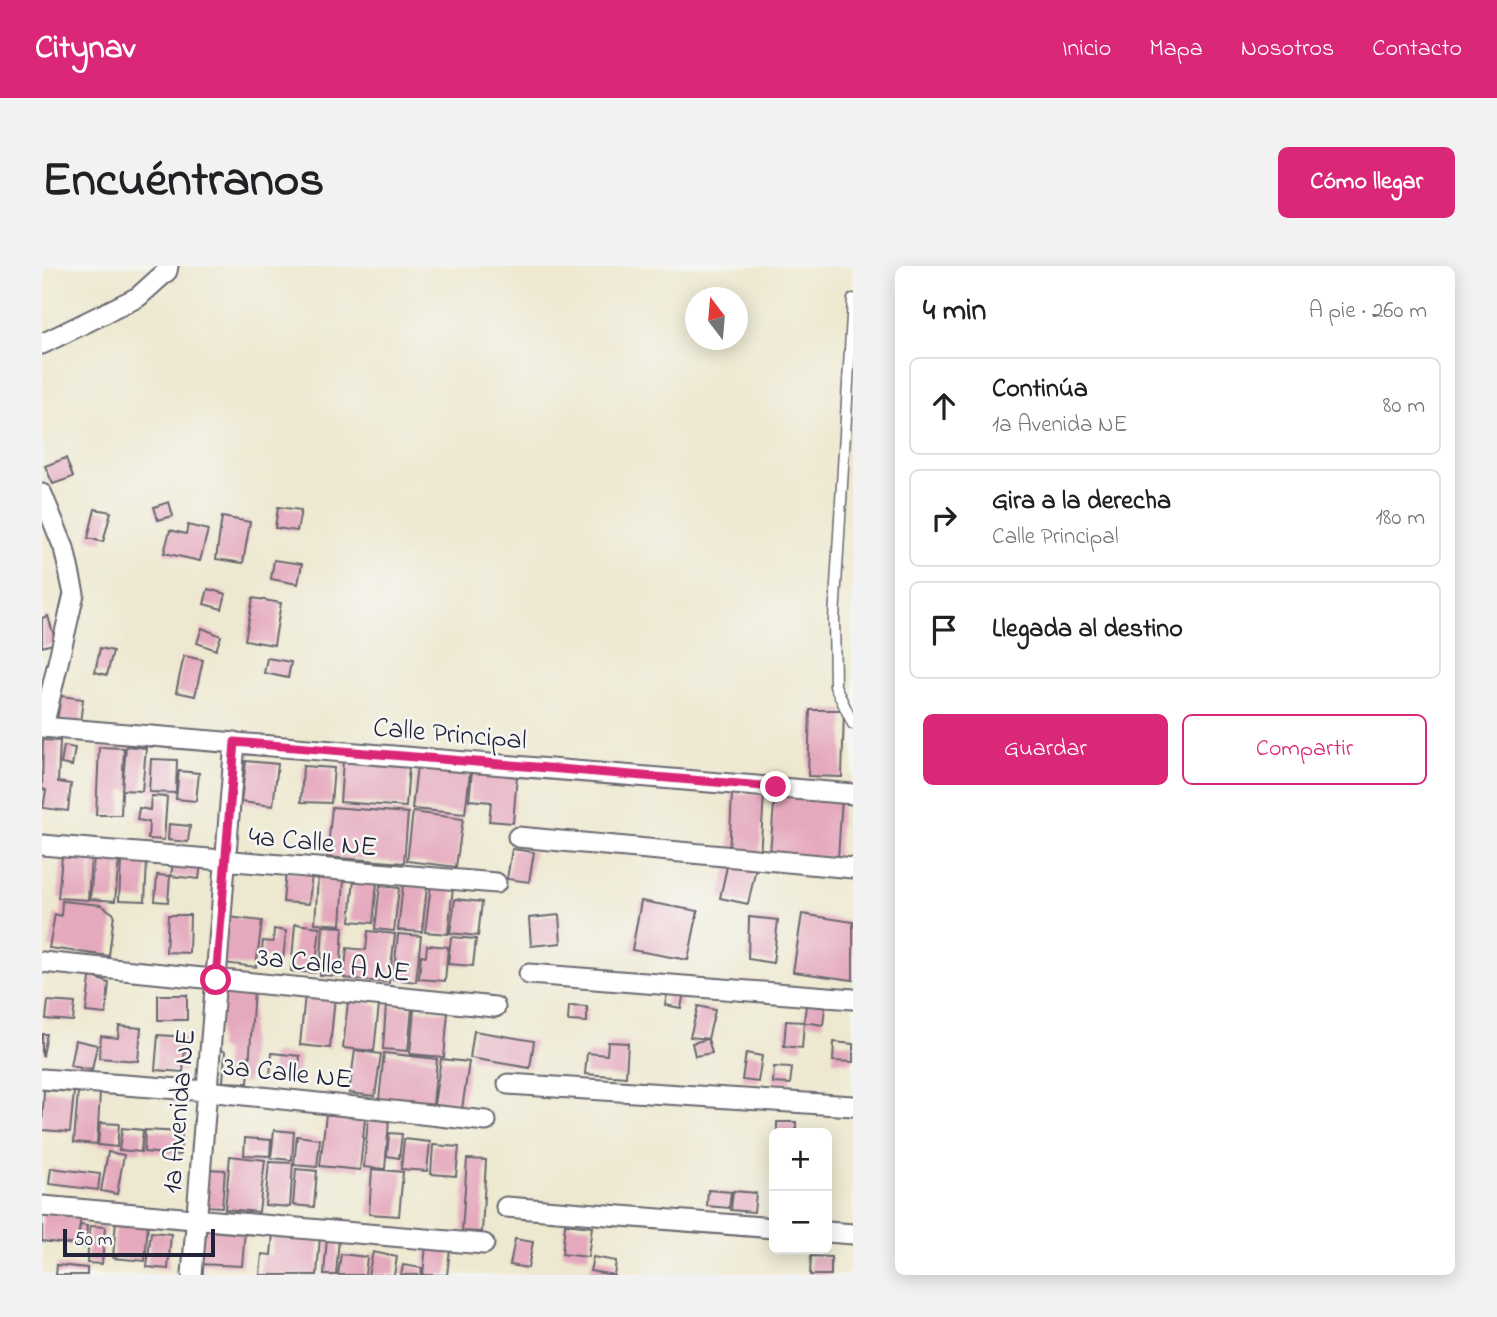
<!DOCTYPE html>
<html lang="es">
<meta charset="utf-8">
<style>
:root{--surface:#fff;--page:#f2f2f2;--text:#202124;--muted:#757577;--line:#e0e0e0;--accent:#db2777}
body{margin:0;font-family:"Indie Flower",sans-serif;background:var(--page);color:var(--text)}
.controls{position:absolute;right:21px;bottom:21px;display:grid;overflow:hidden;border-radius:10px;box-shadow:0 4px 18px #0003}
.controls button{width:63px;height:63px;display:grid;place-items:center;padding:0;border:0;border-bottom:2px solid var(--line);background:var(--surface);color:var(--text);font:35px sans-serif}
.compass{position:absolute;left:643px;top:21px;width:63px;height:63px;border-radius:50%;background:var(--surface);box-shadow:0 4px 18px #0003;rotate:344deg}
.scale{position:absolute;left:21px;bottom:18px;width:152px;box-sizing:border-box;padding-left:7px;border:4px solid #22223b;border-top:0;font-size:19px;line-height:24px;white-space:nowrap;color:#22223b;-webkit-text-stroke:5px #f6f6f2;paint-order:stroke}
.stop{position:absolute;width:21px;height:21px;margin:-16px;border:5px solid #db2777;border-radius:50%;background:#fff}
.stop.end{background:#db2777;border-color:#fff;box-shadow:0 2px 7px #0008}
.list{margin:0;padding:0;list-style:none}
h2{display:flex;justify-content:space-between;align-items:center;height:91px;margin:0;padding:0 28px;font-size:30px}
h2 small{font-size:23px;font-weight:400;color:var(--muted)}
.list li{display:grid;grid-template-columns:46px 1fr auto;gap:21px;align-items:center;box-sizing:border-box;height:98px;margin:0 14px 14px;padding:0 14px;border:2px solid var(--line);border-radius:10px}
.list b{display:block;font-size:26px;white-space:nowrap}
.list p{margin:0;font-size:23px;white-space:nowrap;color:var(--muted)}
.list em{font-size:23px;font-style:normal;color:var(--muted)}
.actions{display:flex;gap:14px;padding:21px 28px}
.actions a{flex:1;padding:16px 0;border:2px solid var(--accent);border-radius:10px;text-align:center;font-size:24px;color:var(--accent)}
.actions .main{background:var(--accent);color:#fff}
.icon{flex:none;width:38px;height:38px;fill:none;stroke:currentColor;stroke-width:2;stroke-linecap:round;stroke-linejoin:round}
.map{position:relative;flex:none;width:811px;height:1009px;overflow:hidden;border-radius:10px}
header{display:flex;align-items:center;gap:42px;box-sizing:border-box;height:98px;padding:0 35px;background:var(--accent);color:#fff}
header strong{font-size:33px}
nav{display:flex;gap:38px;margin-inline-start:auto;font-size:24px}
.intro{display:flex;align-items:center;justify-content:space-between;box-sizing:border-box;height:168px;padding:0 42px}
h1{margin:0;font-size:49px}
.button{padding:18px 32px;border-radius:10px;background:var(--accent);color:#fff;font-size:24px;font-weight:700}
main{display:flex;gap:42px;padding:0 42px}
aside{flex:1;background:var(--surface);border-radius:10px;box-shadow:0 4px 18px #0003}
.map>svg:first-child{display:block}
.building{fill:#e5a9bd}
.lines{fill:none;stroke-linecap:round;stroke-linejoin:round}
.lane-casing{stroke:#69676f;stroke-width:13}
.street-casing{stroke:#69676f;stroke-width:23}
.lane{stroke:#fff;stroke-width:10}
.street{stroke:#fff;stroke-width:19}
.route{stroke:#db2777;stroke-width:9}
.labels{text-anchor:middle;stroke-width:5;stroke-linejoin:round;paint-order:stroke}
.street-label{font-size:28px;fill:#22223b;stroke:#f6f6f2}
</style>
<header>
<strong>Citynav</strong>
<nav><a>Inicio</a><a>Mapa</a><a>Nosotros</a><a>Contacto</a></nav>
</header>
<div class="intro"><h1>Encuéntranos</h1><a class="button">Cómo llegar</a></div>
<main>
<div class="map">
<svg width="811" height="1009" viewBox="0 0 811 1009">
<rect width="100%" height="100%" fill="#f6f6f2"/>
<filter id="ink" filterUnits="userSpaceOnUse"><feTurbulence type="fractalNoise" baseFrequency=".0143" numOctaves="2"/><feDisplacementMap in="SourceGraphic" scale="14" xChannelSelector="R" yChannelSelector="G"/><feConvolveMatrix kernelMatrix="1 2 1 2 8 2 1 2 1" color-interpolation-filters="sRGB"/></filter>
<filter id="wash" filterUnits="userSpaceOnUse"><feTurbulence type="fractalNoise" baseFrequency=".00686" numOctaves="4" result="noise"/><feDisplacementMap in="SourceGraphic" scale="28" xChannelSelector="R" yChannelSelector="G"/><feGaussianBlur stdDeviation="1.57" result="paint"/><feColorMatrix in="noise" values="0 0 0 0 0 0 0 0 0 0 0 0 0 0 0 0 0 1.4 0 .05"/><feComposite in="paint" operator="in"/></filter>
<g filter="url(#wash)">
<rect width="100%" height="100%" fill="#ede8cf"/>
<g id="blocks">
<path class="building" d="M24,192l7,19 -20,7 -8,-18z
M127,236l4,14 -15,4 -4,-13z
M236,241l23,3 -4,21 -22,-3z
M53,243l16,3 -8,30 -15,-4z
M180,251l28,5 -7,41 -27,-4z
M146,259l20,5 -8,31 -36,-8 6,-23 16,4z
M232,294l28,4 -4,20 -27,-5z
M166,323l18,5 -4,15 -18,-5z
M211,332l28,5 -7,42 -29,-5z
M6,350l8,27 -14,4v-29z
M160,362l19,8 -5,14 -19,-7z
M58,382l13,3 -6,24 -12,-3z
M142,390l19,4 -8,36 -19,-4z
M225,392l24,4 -3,16 -24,-5z
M19,430l22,3 -3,24 -23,-3z
M768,444h34l-2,67 -34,-1z
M1,474l17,1 -2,41 13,2 -3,27 -25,-3 3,-18 -4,-1z
M22,480l11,2 -3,18 -11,-2z
M84,480l20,2 -4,43 -20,-1z
M57,481l25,1 -3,67h-25z
M109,493l26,1 -1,33 -27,-1z
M204,495l32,3 -5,42 -32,-4z
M301,495l66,5 -3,41 -66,-5z
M261,500l31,2 -3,35 -30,-1z
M375,500l53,6 -5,42 -53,-5z
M137,505l20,2 -3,28 -20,-2z
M430,505l45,4 -4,48 -24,-2 2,-19 -22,-2z
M733,526l67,5 -4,61 -68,-5z
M690,527l32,2 -4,61 -31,-1z
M109,530l16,1 -3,43 -16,-1 1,-17 -12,-2 2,-12 11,2z
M290,541l76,6 -4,50 -77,-6z
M371,546l50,7 -7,48 -49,-6z
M127,558l21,2 -2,16 -20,-2z
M470,583l22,3 -5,30 -22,-3z
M20,590l29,2 -3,42 -30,-2z
M52,592l25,2 -4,41 -25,-2z
M79,595l26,1 -2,39 -26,-1z
M131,595l28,3 -2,15 -28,-3z
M686,596l28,6 -8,36 -28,-6z
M244,606l26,2 -3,30 -26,-2z
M115,609l13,1 -2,26 -13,-1z
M276,611l26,2 -3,46 -26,-2z
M312,613l23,3 -4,41 -23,-2z
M361,619l24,2 -5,45 -24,-2z
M389,619l22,2 -5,47 -23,-2z
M338,620l19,2 -5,43 -19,-2z
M413,633l27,3 -4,34 -28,-3z
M20,635l39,4 13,9 -5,42 -60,-8 6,-34 6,2z
M599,635l57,10 -10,49 -56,-10z
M760,648l51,8v58l-60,-8z
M126,649h22l-1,38 -23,-1z
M517,649l2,28 -30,3 -2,-28z
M186,651l34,4 -6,46 -33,-4z
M707,651l29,3 -5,43 -25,-4z
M253,658l25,3 -5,46 -24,-2z
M281,660l20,1 -3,49 -20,-1z
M232,663l12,2 -3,29 -22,-2 2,-17 10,1z
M326,665l27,3 -6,49 -45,-5 3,-30 19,2z
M356,668l23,2 -5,46 -23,-3z
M409,671l25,2 -3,27 -25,-2z
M385,679l21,2 -3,34 -26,-2 2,-24 5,1z
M51,711l16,6 -3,31 -20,-2 4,-34z
M179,720l33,2 -6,95 -25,-1 2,-30 -7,-4z
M626,723l16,3 -3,16 -16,-3z
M263,728l30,3 -5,51 -30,-3z
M116,729h29v25h-29z
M765,731l19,2 -3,26 -19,-3 -2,26 -18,-2 2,-25 18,1z
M6,735l27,2 -2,18 -27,-2z
M306,735l31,4 -5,46 -31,-3z
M344,739l26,3 -4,43 -25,-2z
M527,740l18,1v15l-19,-1z
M656,740l17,4 -7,29 -18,-2z
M372,743l34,3 -4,45 -34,-3z
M77,760l22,2 -3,33 -39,-3 2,-22 17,2z
M432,765l60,10 -4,27 -60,-10z
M0,768h5l-4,22h-1z
M116,769l28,2 -3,35 -28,-2z
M666,773l4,14 -17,3 -3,-13z
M33,774l22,5 -5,25 -22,-4z
M566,776l20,1 -2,34 -41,-3 2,-21 20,2z
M792,776l19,2v18l-20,-1z
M313,784l26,4 -6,42 -26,-3z
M230,787l28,3 -2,23 -28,-2z
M342,787l53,6 -4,46 -54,-5z
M704,787l16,3 -4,26 -16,-2z
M399,793l28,3 -7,47 -28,-4z
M732,801l18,1 -2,16 -17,-1z
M2,824l30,2 -4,40 -28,-2z
M36,826l22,1 -3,51 -23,-2z
M284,848l39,4 -5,52 -40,-4z
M326,853l21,2 -4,48 -21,-2z
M735,856h19v11h-19z
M58,857l19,1 -2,23 -19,-2z
M80,862l21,2 -2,22 -22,-2z
M103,864l37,2 -2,23 -36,-3z
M232,864l20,2 -2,28 -21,-2z
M347,867l13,1 -3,24 -12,-2z
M255,870l23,3 -3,28 -23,-2z
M203,872l26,2 -1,16 -26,-1z
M362,873l26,3 -3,29 -26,-2z
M391,879l26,2 -3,29 -25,-2z
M66,886l16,3 -7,39 -16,-3z
M188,890l35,4 -6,52 -34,-3z
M425,893l19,1 -4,72 -20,-1z
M227,896l24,1 -3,44 -25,-2z
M9,902l49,6 -2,16 -49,-6z
M164,903l19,1 -3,37 -19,-1z
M254,903l21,2 -3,36 -21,-2z
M330,903l31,3 -4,44 -30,-2z
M666,924l23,2 -2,16 -22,-2z
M691,925l23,2 -2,19 -23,-2z
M0,947l39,4 -4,28 -35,-4z
M74,954l32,3 -3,38 -32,-3z
M523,958l27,3 -4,30 -26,-3z
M38,959l7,1 -2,21h-7z
M48,960l15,1 -3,37 -15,-1z
M158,961l45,3 -3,36 -44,-2z
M109,966l20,2 -3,35 -21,-2z
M231,967l47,3 -3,39h-57l2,-21 9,1z
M285,971l12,1 -3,37h-12z
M473,973l18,3 -5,26 -18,-3z
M384,980l24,3 -3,26h-24z
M331,986l24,5 -3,18h-26z
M299,988l26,3 -2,18h-27z
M769,990l20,1v18h-21z
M551,991l23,4 -2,14 -24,-4z
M15,999l30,3v7h-31z
M361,999l19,3 -1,7h-20z"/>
</g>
</g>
<g filter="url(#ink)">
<use href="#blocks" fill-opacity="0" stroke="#69676f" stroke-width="2"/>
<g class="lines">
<g class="lane-casing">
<path id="lane" d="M811,33l-19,320 1,67 18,38"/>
</g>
<g class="street-casing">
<path id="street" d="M0,78l96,-47 29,-26 1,-5
M0,228l22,54 10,46 -31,133
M0,461l811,67
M476,571l335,31
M0,579l454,38
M0,696l453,45
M487,708l324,25
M0,813l165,12 279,30
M466,818l345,22
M0,940l442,38
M464,941l268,21
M785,966l26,2
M150,1009l43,-533"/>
</g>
<use href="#lane" class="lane"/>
<use href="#street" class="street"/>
</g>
</g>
<g class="lines" filter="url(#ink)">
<path class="route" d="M174,714l19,-238 541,45"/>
</g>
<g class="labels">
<g class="street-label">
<text transform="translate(408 466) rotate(5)" y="10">Calle Principal</text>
<text transform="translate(271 574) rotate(5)" y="10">4a Calle NE</text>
<text transform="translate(292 697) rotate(6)" y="10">3a Calle A NE</text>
<text transform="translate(246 805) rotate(6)" y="10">3a Calle NE</text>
<text transform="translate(135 845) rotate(-85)" y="10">1a Avenida NE</text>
</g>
</g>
</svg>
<div class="controls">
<button>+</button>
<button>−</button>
</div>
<svg class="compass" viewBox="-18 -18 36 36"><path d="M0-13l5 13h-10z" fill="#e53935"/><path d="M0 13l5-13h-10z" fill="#757577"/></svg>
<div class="scale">50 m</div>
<div class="stop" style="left:174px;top:714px"></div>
<div class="stop end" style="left:734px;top:521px"></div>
</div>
<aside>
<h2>4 min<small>A pie · 260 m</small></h2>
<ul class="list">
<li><svg class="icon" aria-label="ahead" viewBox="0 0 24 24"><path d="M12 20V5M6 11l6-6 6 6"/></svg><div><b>Continúa</b><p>1a Avenida NE</p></div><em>80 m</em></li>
<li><svg class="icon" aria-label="right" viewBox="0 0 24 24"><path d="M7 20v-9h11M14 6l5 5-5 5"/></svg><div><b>Gira a la derecha</b><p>Calle Principal</p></div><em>180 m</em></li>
<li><svg class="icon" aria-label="arrive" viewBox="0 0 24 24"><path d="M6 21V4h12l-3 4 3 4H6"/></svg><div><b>Llegada al destino</b></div></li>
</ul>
<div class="actions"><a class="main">Guardar</a><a>Compartir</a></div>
</aside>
</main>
